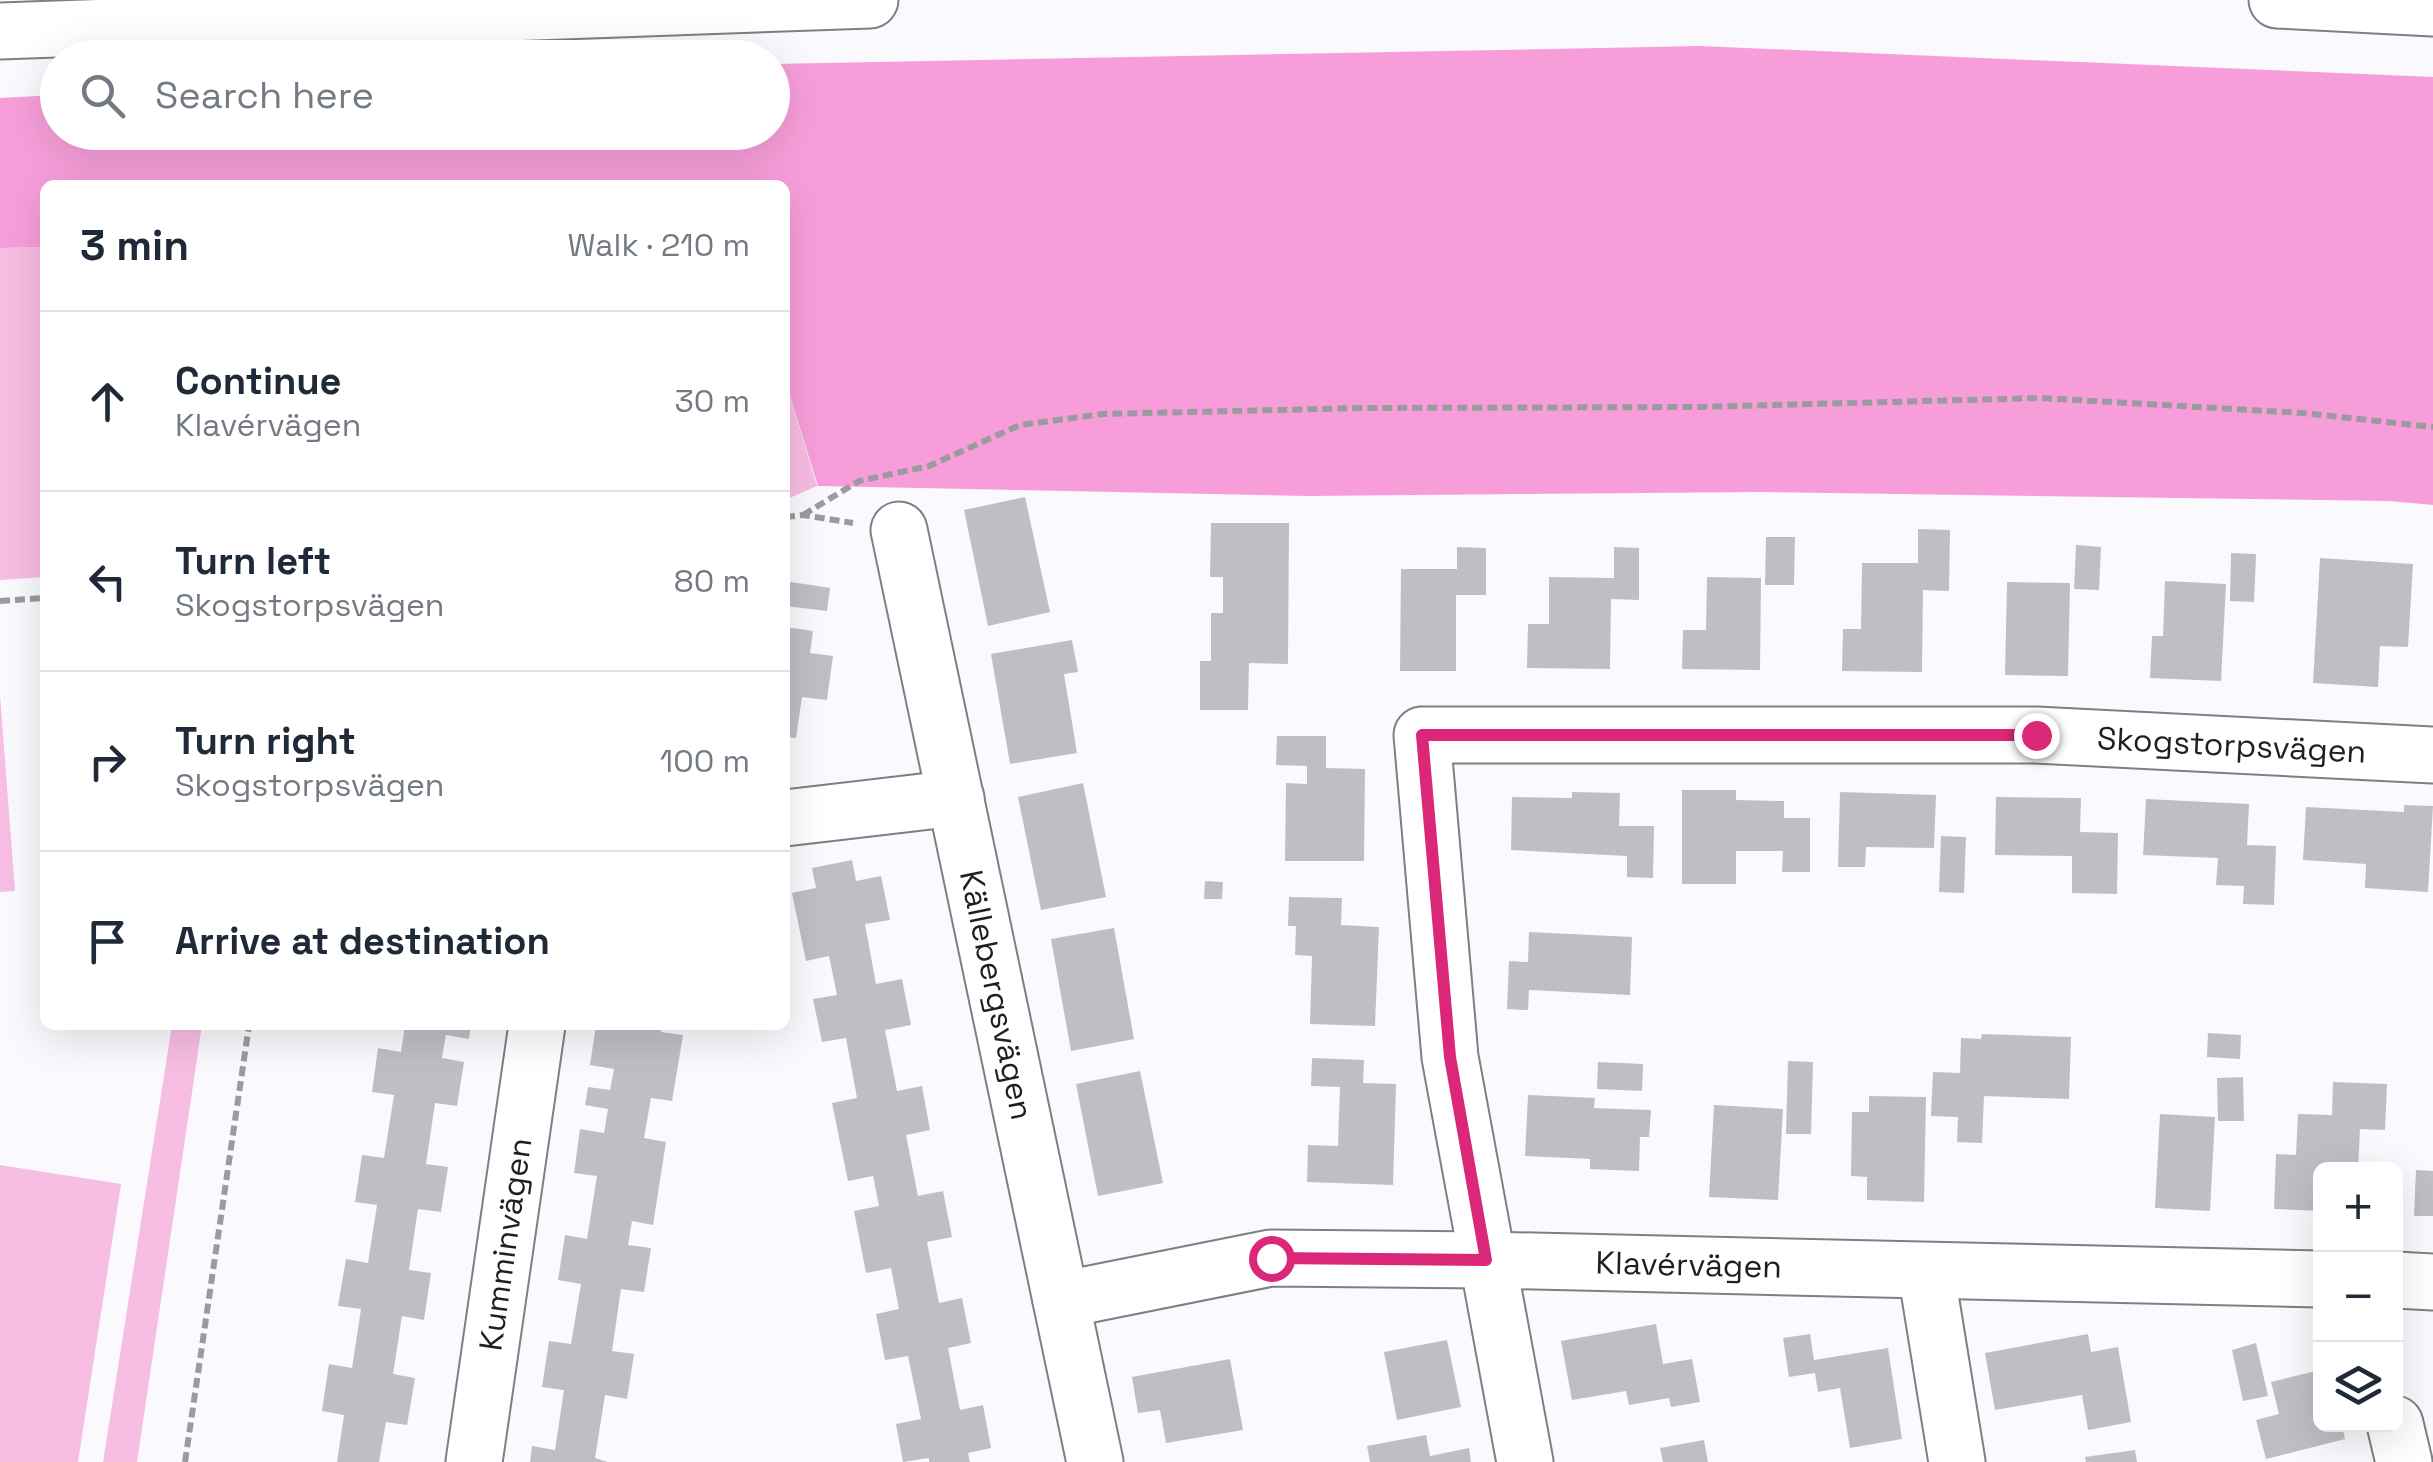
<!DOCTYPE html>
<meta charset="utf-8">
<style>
:root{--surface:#fff;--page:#f6f6f7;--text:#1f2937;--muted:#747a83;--line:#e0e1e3}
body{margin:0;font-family:"Space Grotesk",sans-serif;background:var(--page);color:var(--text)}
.controls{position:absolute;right:30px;bottom:30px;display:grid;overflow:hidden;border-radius:15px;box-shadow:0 10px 40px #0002}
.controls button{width:90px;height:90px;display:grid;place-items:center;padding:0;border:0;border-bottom:2px solid var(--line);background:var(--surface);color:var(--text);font:50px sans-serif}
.stop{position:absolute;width:30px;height:30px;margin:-22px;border:8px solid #db2777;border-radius:50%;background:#fff}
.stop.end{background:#db2777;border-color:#fff;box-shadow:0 2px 10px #0008}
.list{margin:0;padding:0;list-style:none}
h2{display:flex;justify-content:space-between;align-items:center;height:130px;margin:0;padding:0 40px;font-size:42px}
h2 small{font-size:32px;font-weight:400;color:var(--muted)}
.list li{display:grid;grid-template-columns:65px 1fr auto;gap:30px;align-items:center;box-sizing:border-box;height:180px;padding:0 40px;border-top:2px solid var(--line)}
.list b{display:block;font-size:38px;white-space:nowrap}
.list p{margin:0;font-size:32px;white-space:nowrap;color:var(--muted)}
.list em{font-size:32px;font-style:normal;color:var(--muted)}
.icon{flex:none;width:55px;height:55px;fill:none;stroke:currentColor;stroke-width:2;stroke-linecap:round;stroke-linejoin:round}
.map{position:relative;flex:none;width:2433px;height:1462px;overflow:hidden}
.search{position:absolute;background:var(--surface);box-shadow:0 10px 40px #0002;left:40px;top:40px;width:750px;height:110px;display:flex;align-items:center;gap:25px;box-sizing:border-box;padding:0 35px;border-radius:55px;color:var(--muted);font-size:38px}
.panel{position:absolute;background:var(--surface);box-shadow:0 10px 40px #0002;left:40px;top:180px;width:750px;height:850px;border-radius:15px}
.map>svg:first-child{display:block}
.green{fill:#f7bde3}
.forest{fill:#f79eda}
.building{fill:#c1bdc4}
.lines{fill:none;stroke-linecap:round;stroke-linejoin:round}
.minor-casing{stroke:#7d7f86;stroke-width:59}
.highway-casing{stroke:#7d7f86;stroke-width:59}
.path{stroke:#9b9b9f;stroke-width:6;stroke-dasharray:10 5;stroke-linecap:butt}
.minor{stroke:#fff;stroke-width:55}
.highway{stroke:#fff;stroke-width:55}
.route{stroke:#db2777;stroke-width:12}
.labels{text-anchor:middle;stroke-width:8;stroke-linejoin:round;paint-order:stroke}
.street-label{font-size:32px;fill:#1f1f22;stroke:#fff}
</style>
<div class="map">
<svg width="2433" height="1462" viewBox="0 0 2433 1462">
<rect width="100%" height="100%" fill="#fafafe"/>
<path class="green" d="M45,247v330l-45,3v-332z
M785,380l32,106 -32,14z
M0,695l15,196 -15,1z
M172,1025h30l-65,437h-34z
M0,1165l121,19 -43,278h-78z"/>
<path class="forest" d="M1700,46l733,31v428l-44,-4 -628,-9 -454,4 -489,-10 -33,-106v-195h-740v62l-45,1v-150l57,-3 1,37h714l1,-68z"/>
<path class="building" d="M1025,497l25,115 -62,14 -24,-116z
M1211,523h78l-1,141 -39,-1 -1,47h-48v-49h11v-48h12v-36h-13z
M1918,529l32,1 -1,61 -26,-1 -1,82 -80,-1 1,-42h18l1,-66h56z
M1766,537h29l-1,48h-29z
M2076,545l25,2 -2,43 -25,-1z
M1457,547l29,1v47h-30v76h-56l1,-102h56z
M1614,547l25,1v52l-28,-1 -1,70 -83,-1 1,-44h21v-47l65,1z
M2231,553l25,1 -2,48 -24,-1z
M2320,558l93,6 -5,83 -28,-1 -2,41 -65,-4z
M1707,577l54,1 -1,92 -78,-1 1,-39h23z
M785,581l45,7 -3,23 -42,-5z
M2165,581l61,3 -5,97 -71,-3 2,-42h11z
M2007,582l63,1 -2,93 -63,-1z
M785,627l28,4 -3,22 23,3 -6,44 -25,-3 -6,41 -11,-1z
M1072,640l6,32 -14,2 13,79 -67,11 -19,-110z
M1277,736h49v32l39,1 -1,92h-79l1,-78 21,1v-18l-31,-1z
M1083,783l23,114 -65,13 -23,-113z
M1682,790h54v10l48,1v17h26v54h-28l1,-21h-47v33h-54z
M1572,792l48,1 -1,33h35l-1,52 -26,-1v-21l-116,-6 1,-53 60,1z
M1840,792l96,3 -2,53 -68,-1 -1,20h-27z
M1996,797l85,1 -1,34 38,1 -1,61 -45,-1v-37l-77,-1z
M2146,799l103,5 -2,41 29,1 -2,59 -31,-1 1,-18 -28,-1 2,-27 -75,-3z
M2404,805l29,1 -5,86 -63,-4 1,-24 -63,-4 3,-53 98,5z
M1941,836l25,1 -2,56 -25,-1z
M852,860l4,21 25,-5 9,44 -25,4 11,60 26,-5 9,46 -26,5 12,61 25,-5 8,44 -24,5 12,61 25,-5 9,46 -25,5 12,61 23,-5 9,45 -23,5 12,62 23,-5 8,43 -23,5 2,9h-41v-4l-26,4 -7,-38 25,-5 -13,-63 -23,4 -9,-46 23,-5 -8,-41 -25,5 -12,-62 25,-5 -6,-30 -25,5 -16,-78 25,-5 -11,-60 -24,4 -9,-43 24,-4 -8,-39 -23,5 -14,-68 24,-5 -4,-20z
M1205,881l18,1 -1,17h-18z
M1289,897l53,1 -1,27 38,2 -4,99 -65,-2 2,-68 -17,-1 1,-29h-8z
M1114,928l20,111 -63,12 -20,-112z
M1529,932l103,5 -2,58 -101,-5 -1,20 -21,-1 2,-48 19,1z
M405,1025h66l-2,14 -23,-4 -4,23 22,4 -7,44 -22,-3 -9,61 22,3 -7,45 -23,-3 -9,61 22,3 -7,47 -22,-4 -9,58 22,4 -8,47 -21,-3 -7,40h-42l7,-47 -22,-4 7,-47 23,4 9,-59 -23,-3 8,-47 22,4 9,-58 -22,-3 7,-47 22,3 10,-63 -22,-3 6,-44 23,4z
M596,1025h66l-1,7 22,3 -11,66 -21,-3 -7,40 22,4 -13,83 -21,-4 -4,24 23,3 -7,44 -23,-3 -9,62 22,3 -7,45 -22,-4 -10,63 13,4h-78l2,-16 23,4 9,-60 -22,-3 7,-46 22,3 10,-60 -23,-4 7,-45 22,4 10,-63 -23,-3 6,-44 24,4 4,-24 -23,-4 3,-18 22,3 4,-21 -24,-4z
M2208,1033l33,2 -1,24 -33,-2z
M1982,1034l89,3 -2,62 -85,-3 -2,47 -25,-1 1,-25 -27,-1 2,-44 27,1 1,-35 20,1z
M1312,1058l52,2 -1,23 33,1 -3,101 -86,-3 1,-37 30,1 2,-59 -29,-1z
M1788,1061l25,1 -2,72h-25z
M1598,1062l45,2 -1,27 -45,-2z
M1140,1071l23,112 -65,13 -22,-112z
M2243,1077l1,44h-26l-1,-43z
M2333,1082l54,2 -2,46 -25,-1 -2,41h-38v41l-46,-2 2,-55 20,1 2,-41 34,1z
M1528,1095l67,3 -1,10 57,2 -2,27h-9l-1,34 -49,-2v-10l-65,-3z
M1869,1096l57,1 -2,105 -57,-2v-23l-16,-1 1,-64h17z
M1714,1105l69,4 -5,91 -69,-3z
M2160,1114l55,3 -5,94 -55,-3z
M2416,1170l17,1v45h-19z
M1656,1324l7,40 29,-5 8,43 -29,5 -2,-9 -40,7 -3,-14 -54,9 -11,-59z
M1810,1334l4,26 74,-12 14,91 -52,9 -10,-60 -22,4 -3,-19 -26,4 -6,-39z
M2088,1334l3,18 27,-5 13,75 -43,8 -6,-35 -87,15 -10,-57z
M1447,1340l14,67 -64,13 -13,-68z
M2256,1343l12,53 -25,5 -11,-51z
M1230,1359l13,71 -77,13 -6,-33 -22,3 -6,-36z
M2320,1370v54h22l3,15 -79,20 -10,-39 23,-6 -8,-32z
M1426,1435l4,21 39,-8 2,14h-101l-3,-16z
M1704,1440l4,22h-45l-3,-14z
M2135,1450l2,12h-51l-1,-5z"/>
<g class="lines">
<g class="minor-casing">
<g id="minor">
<path id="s1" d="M899,530l196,932"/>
<path d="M785,818l171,-20"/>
<path d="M1926,1271l31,191"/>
<path d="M2396,1280l37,2"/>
<path id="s2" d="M1061,1300l210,-42 215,2 834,19"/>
<path d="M2395,1424l9,38"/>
<path id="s3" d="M474,1462l63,-437"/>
<path id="s4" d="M1525,1462l-75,-405 -28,-322h614l397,20"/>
</g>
</g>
<g class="highway-casing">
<path id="highway" d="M2277,0l156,8
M0,31l870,-31"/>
</g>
<path class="path" d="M803,515l56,-34 70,-15 91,-41 83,-11 260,-6 335,-1 343,-9 262,15 130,14
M785,517l18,-2 50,8
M0,601l45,-3
M185,1462l64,-437"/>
<use href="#minor" class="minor"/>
<use href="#highway" class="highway"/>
</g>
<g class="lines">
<path class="route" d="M1271,1258l215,2 -36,-203 -28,-322h614"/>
</g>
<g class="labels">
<g class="street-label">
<text dy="11" stroke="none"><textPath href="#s4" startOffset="1545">Skogstorpsvägen</textPath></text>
<text dy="11" stroke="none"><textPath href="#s1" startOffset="475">Källebergsvägen</textPath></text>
<text dy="11" stroke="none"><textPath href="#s3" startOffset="220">Kumminvägen</textPath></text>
<text dy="11" stroke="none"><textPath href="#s2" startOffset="632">Klavérvägen</textPath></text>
</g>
</g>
</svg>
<div class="controls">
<button>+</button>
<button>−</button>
<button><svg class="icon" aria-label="layers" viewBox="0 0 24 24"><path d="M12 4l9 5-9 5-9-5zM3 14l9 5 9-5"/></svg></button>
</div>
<div class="stop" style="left:1271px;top:1258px"></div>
<div class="stop end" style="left:2036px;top:735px"></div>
<div class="search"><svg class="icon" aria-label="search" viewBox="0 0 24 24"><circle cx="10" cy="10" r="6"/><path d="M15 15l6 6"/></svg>Search here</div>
<section class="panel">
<h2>3 min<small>Walk · 210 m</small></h2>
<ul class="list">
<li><svg class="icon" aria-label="ahead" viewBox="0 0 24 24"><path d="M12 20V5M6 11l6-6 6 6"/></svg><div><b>Continue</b><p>Klavérvägen</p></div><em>30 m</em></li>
<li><svg class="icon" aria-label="left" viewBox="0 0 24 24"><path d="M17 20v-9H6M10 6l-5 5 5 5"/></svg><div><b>Turn left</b><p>Skogstorpsvägen</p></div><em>80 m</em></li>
<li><svg class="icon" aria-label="right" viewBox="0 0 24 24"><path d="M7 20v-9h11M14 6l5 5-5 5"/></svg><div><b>Turn right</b><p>Skogstorpsvägen</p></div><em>100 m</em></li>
<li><svg class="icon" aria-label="arrive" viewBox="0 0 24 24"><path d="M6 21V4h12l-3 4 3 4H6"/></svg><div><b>Arrive at destination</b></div></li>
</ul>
</section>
</div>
